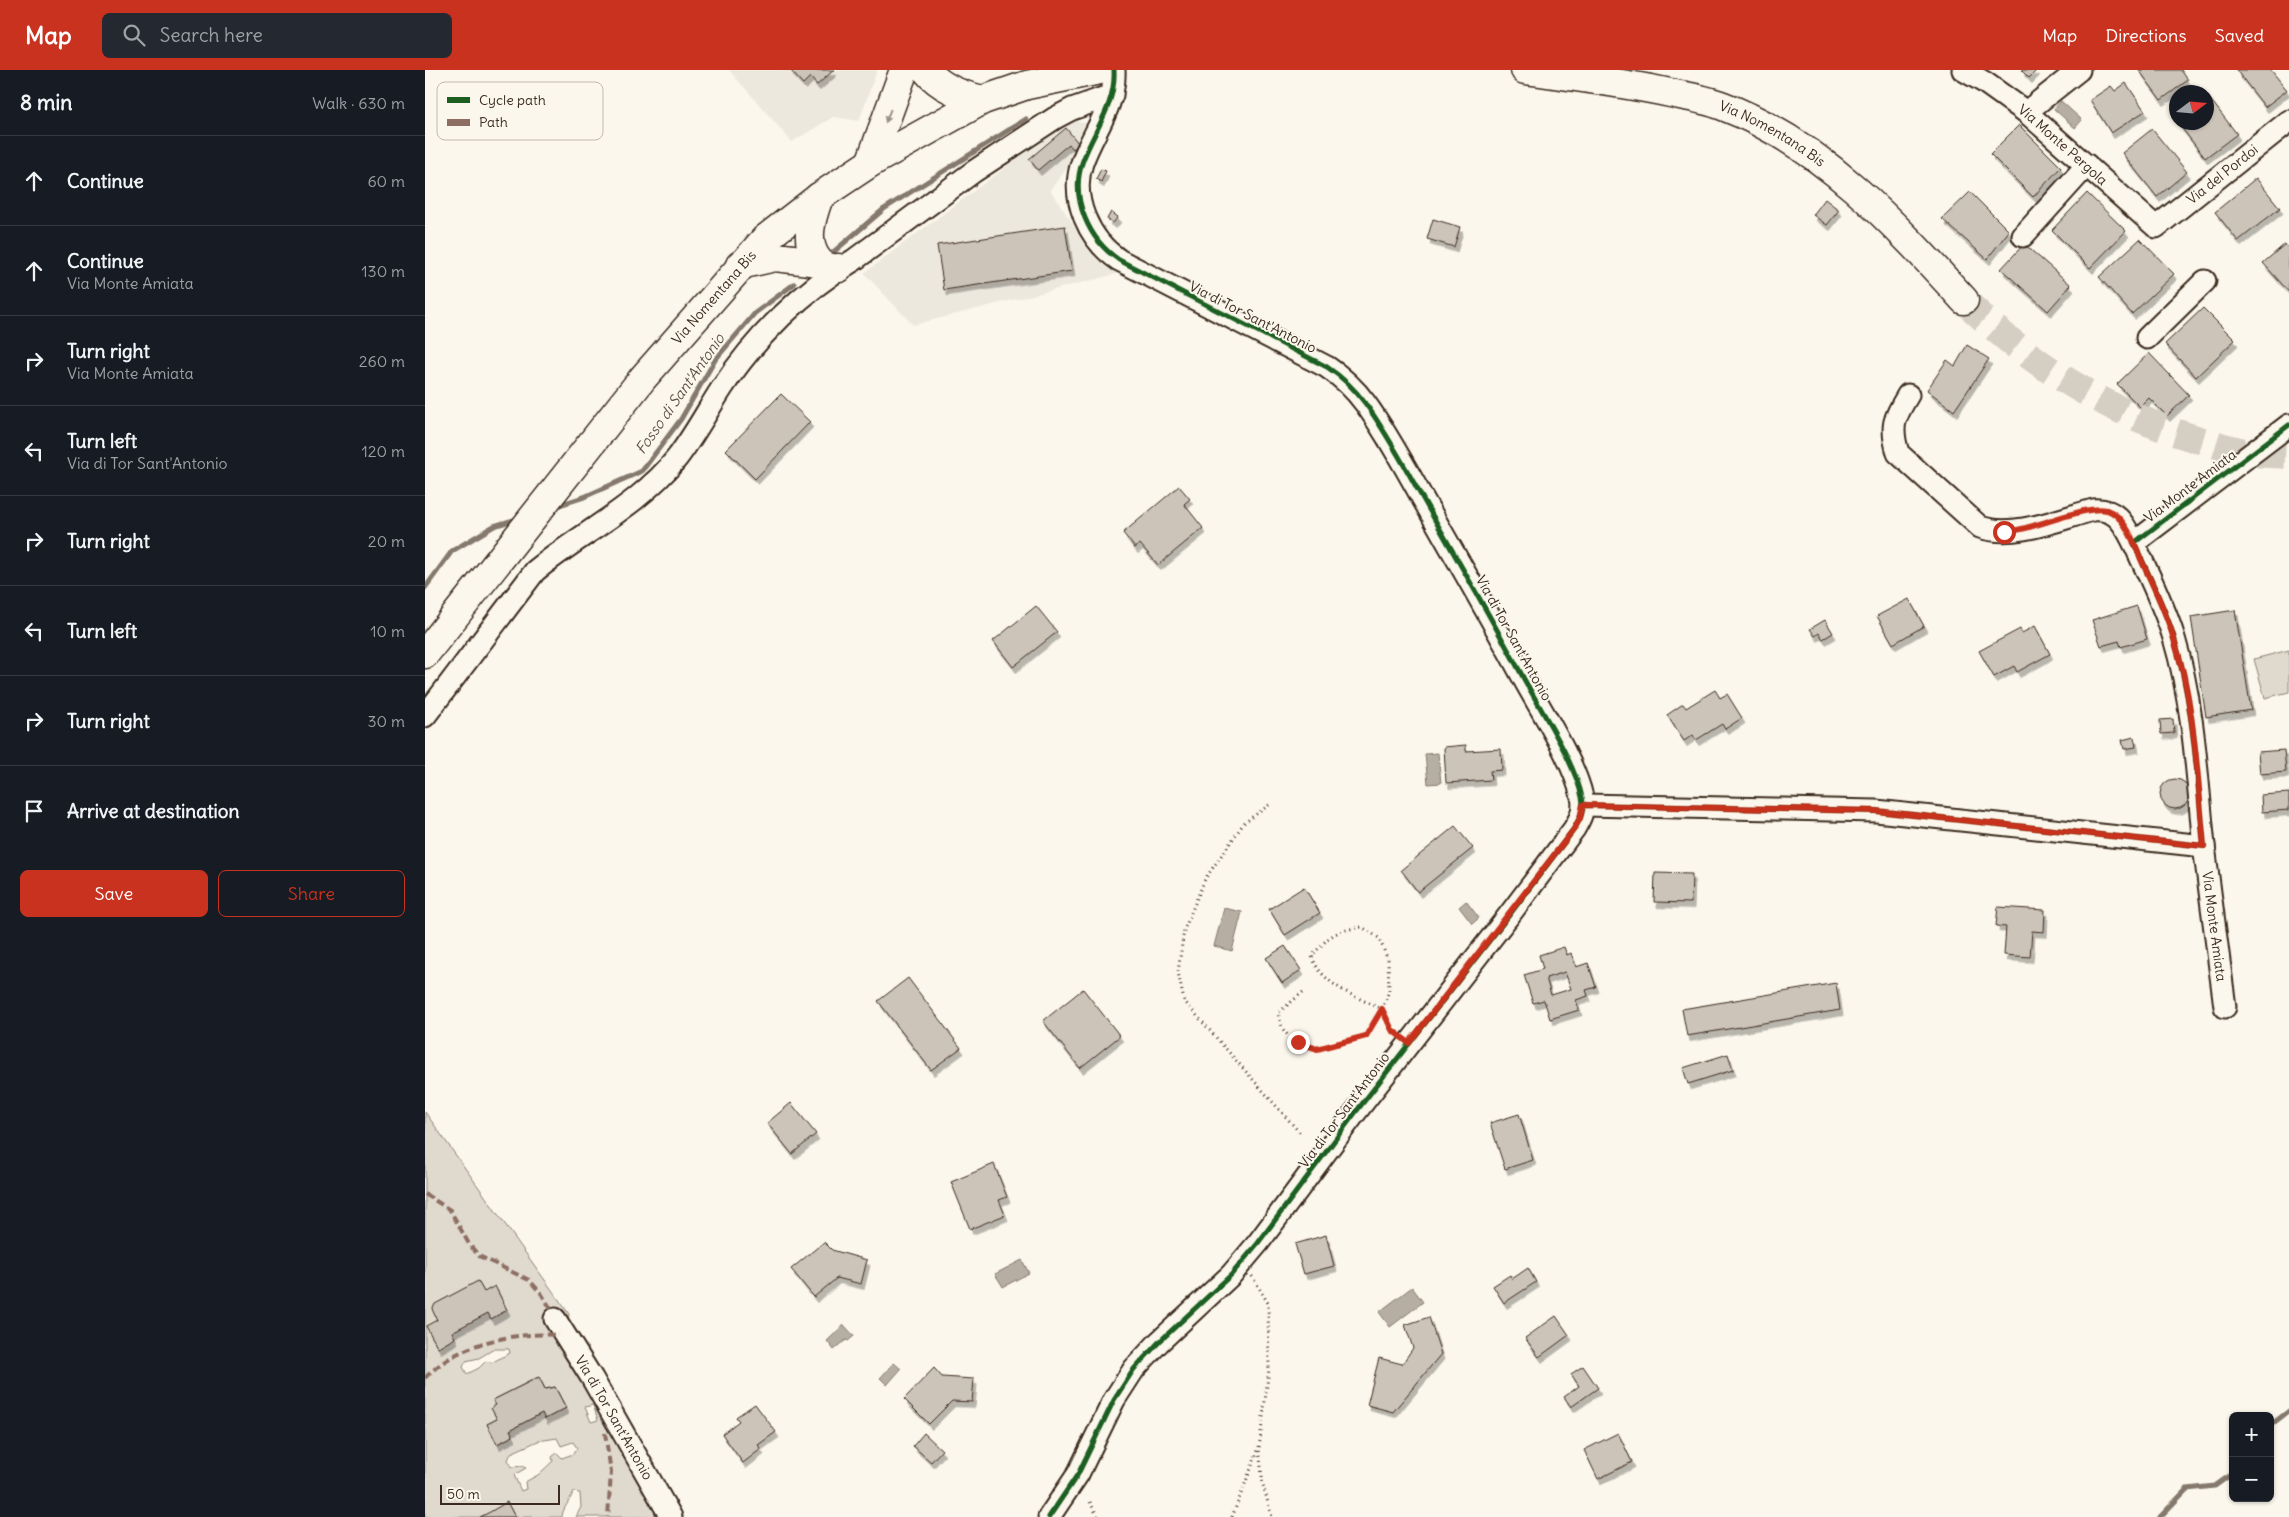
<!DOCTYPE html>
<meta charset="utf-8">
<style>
:root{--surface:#171b24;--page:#242831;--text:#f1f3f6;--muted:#9ea1a6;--line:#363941;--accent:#c8321e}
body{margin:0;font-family:Delius,sans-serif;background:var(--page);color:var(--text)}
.controls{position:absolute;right:15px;bottom:15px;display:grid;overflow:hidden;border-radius:8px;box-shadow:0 1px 4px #0004}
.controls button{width:45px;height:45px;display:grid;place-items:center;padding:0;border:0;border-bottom:1px solid var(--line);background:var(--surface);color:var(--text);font:25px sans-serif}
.compass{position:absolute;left:1744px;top:15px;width:45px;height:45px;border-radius:50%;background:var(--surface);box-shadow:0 1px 4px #0004;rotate:74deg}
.scale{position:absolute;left:15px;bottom:12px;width:120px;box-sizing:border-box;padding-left:5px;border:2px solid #3b2a1e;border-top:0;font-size:14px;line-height:18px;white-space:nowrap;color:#3b2a1e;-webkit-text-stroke:4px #fbf7ec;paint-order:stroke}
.stop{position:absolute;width:15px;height:15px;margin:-11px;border:4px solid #c8321e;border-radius:50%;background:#fff}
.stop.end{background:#c8321e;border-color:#fff;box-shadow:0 1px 5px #0008}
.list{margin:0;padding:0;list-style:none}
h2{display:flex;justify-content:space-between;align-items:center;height:65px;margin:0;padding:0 20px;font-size:21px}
h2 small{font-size:16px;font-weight:400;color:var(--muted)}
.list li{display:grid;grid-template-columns:32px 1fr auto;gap:15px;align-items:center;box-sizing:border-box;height:90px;padding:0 20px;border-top:1px solid var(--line)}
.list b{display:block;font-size:19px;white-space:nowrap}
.list p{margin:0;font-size:16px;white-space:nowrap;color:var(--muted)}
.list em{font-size:16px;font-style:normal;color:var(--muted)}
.actions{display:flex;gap:10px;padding:15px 20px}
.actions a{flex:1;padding:11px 0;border:1px solid var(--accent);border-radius:8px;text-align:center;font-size:18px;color:var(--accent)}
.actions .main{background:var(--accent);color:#fff}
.icon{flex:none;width:28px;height:28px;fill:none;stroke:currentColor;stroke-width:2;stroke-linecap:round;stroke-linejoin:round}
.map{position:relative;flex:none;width:1864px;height:1447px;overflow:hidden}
header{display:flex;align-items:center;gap:30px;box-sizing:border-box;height:70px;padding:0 25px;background:var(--accent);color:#fff}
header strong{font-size:24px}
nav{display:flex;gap:28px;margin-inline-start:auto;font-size:18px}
.search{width:350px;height:45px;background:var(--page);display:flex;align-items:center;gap:12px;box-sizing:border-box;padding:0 18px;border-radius:8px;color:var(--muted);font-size:19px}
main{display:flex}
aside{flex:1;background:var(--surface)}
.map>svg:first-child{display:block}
.built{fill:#ede8dd}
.green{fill:#dfd9ce;stroke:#8d8276;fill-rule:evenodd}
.water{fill:#b6aea2;stroke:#85796d}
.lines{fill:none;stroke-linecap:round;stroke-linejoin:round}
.stream{stroke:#85796d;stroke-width:5}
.building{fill:#ccc4b9;stroke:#3b2a1e;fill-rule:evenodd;filter:url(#shadow)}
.major-tunnel{stroke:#d5cec3;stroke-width:28;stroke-dasharray:28 14;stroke-linecap:butt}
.minor-casing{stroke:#3b2a1e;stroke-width:25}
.major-casing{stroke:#3b2a1e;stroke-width:31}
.path{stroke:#3b2a1e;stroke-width:3;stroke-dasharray:1 4;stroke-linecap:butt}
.minor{stroke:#fbf7ec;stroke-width:21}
.major{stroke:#fbf7ec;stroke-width:28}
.quiet{stroke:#8d6e63;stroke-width:4;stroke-dasharray:8 4;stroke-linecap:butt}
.cycleway-casing{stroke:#fbf7ec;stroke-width:8}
.cycleway{stroke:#1b5e20;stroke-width:5}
.oneway{fill:#9b9085}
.route{stroke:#c8321e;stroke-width:6}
.labels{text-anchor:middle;stroke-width:4;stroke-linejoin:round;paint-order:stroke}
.street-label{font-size:14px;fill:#3b2a1e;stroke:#fbf7ec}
.water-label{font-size:15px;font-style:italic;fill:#605246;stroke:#fbf7ec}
.key{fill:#fbf7ec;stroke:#c1baae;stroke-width:1}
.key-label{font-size:14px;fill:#3b2a1e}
</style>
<header>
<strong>Map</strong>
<div class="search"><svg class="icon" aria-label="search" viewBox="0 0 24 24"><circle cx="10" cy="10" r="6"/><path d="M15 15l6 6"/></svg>Search here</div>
<nav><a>Map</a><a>Directions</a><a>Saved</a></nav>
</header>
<main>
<aside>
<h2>8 min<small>Walk · 630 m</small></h2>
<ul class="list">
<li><svg class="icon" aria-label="ahead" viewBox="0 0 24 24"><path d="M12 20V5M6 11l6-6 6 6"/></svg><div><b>Continue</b></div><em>60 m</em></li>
<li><svg class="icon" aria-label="ahead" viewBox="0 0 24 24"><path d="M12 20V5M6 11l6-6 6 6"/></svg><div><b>Continue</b><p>Via Monte Amiata</p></div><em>130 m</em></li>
<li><svg class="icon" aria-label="right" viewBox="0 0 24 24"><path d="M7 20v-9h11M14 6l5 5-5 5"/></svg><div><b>Turn right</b><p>Via Monte Amiata</p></div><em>260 m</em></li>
<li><svg class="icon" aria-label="left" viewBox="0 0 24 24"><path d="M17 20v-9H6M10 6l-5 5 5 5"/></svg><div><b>Turn left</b><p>Via di Tor Sant'Antonio</p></div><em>120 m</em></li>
<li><svg class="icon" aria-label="right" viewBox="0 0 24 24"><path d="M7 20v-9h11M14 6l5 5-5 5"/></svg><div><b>Turn right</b></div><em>20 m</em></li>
<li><svg class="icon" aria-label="left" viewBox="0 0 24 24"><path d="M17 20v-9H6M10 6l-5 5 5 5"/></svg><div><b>Turn left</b></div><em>10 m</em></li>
<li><svg class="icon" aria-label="right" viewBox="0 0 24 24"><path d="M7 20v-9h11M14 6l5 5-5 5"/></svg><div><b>Turn right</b></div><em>30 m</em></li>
<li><svg class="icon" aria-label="arrive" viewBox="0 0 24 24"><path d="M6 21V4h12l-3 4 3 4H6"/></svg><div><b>Arrive at destination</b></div></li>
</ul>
<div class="actions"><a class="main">Save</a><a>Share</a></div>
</aside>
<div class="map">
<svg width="1864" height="1447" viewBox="0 0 1864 1447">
<defs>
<filter id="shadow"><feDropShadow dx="3" dy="5.5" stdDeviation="0" flood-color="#0004"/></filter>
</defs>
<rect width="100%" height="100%" fill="#fbf7ec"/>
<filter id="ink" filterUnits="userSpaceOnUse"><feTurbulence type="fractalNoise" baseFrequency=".02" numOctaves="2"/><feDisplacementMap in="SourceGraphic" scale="10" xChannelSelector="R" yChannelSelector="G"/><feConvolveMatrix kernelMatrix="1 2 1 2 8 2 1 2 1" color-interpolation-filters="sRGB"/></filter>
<g filter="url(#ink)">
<path class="built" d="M304,0h148l-18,51 -26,-4 -41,25z
M642,51l22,2 -9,29 -30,38 34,50 36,33 -207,52 -49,-52z"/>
<path class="green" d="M1864,580v42l-24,6 -11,-39z
M0,1042l144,202 -3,23 95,173 -9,7h-76l5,-10 -1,-14 -7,-1c-2,8 -11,17 -11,25h-137zM69,1279h15l1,4 -19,10 -5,-2 -7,7 -12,6 -4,-7 3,-6 13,-3zM113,1307l7,12 10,-2 11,21 -21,11 -3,-6 -32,17 3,6 -16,8 -10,-20 10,-5 -4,-19zM168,1335l5,15 -7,2 -6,-15zM132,1368l4,8 12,-4 4,6 -4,6 -11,4 -5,-5 -5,4 1,4 -15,14 -13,7 1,7 -5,2 -7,-16 12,-7 -4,-2 -10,1 -4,-7 3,-7 27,-12z"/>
<path class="water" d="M1636,31l21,19 -7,8 -21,-19z
M1013,683l3,30 -13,1 -3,-30z
M1041,831l13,17 -7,6 -13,-17z
M799,838l18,4 -10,39 -18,-5z
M597,1190l7,13 -26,14 -8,-13z
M987,1217l11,15 -33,25 -11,-15z
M419,1255l10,11 -6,5 -2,-1 -12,10 -7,-9z
M469,1293l7,6 -14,16 -7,-7z"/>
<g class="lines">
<path class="stream" d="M406,184l53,-45 142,-90
M131,436l28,-9 58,-26 39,-52 34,-59 40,-47 39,-29
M0,518l27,-37 42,-25 26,-8
M1845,1359l2,-5 17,-13
M1735,1447l27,-28 28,-3 18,-13"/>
</g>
<path class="building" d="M365,0h44l-17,15 -7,-8 -7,7z
M1596,0h16l-8,8z
M1714,0h42l7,10 -27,20z
M1811,0h35l16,20 -22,17z
M1701,13l19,28 -34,22 -21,-33 21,-14 4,5z
M1782,25l30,39 -32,24 -28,-36h30z
M1594,55l42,42 -28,30 -43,-43z
M641,58l13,16 -6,5 -4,-5 -31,26 -9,-11z
M1727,59l35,43 -30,25 -35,-44z
M676,99l5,2 -5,11 -5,-3z
M1831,108l24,30 -42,33 -23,-29z
M1545,122l39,39 -22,28 -45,-40z
M1662,123l39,38 -36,37 -38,-38z
M1400,129l14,11 -12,15 -14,-10z
M686,142l7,5 -5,6 -6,-4z
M1008,149l27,8 -6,20 -27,-8z
M640,156l7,45 -128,19 -7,-45z
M1715,169l34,35 -42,40 -33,-37z
M1599,174l47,41 -23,26 -47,-42z
M1860,174l4,5v43l-26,-29z
M1778,238l32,32 -39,37 -31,-33z
M1542,275l22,14 -35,52 -27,-21 20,-30 8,6z
M1724,283l40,42 -22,21 -18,-18 -9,9 -23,-23z
M356,324l29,28 -55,57 -29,-29z
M754,416l11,13 -6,5 19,24 -45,37 -18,-21 -5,4 -12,-15z
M1484,529l15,27 -31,18 -16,-28z
M611,536l21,26 -44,35 -20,-26z
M1712,536l10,33 -26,8 -2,-6 -18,5 -9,-26z
M1810,540l16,100 -45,7 -15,-100z
M1400,550l8,13 -10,6 -4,-6 -4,3 -5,-7z
M1610,556l15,28 -33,18 -3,-6 -20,11 -15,-26 41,-22 2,4z
M1290,620l5,8 7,-4 15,24 -17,11 -3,-5 -26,16 -3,-5 -9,6 -17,-26 16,-11 3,4z
M1748,649l1,14 -13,1 -1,-14z
M1709,667l2,10 -12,2 -2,-9z
M1041,675v6l35,-2 1,21 -12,1 1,9 -45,3 -2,-36z
M1859,680l2,22 -26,2 -2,-22z
M1735 724a15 15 0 1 1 30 0a15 15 0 1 1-30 0Z
M1864,723v17l-27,2 -1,-17z
M1030,756l18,22 -55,44 -17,-22z
M1230,803l37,1 -1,29 -37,-1z
M879,817l16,26 -35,22 -16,-26z
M1573,837l47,3 -1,22 -12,-1 -2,26 -26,-2 2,-28 -10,-1z
M860,876l16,24 -19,13 -16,-25z
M1139,877l3,8 4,-2 5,14 12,-4 8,24 -10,3 2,6 -12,4 3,10 -29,9 -6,-19 -11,3 -9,-28 19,-6 -4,-14zM1140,902l6,17 -20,6 -5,-17z
M483,908l53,70 -30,22 -53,-69z
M1411,913l4,27 -153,26 -5,-27z
M658,919l37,47 -40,32 -37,-47z
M1303,984l5,16 -45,14 -5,-16z
M366,1033l25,31 -24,20 -25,-31z
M1094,1044l14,46 -28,9 -15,-46z
M569,1094l13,33 -8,3 6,15 -35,14 -19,-47z
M901,1165l8,31 -30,8 -9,-30z
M399,1172l8,8 35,10 -6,24 -24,-6 -23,19 -23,-28z
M1103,1198l8,14 -32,21 -11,-17 17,-11 2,4z
M53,1211l6,11 11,-6 12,24 -16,9 -3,-6 -36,19 3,6 -17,10 -12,-22 11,-6 -5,-11 3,-5z
M1131,1246l13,19 -30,22 -14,-19z
M1004,1247l12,37 -48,58 -26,-7 12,-47 23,6 11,-16 -8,-23z
M1158,1296l15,22 -27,19 -7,-10 15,-11 -8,-12z
M509,1298l8,9 32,2 -2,23 -20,-1 -23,23 -25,-25z
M114,1307l6,12 10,-2 11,21 -21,11 -3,-6 -32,17 3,6 -16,8 -10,-20 10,-5 -6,-11 5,-3 -3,-5z
M330,1334l21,28 -18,13 3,4 -18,14 -21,-29 17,-13 -3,-4z
M499,1363l18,17 -11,12 -18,-16z
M1193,1363l14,29 -34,17 -14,-29z
M82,1432l8,15h-35l10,-5z"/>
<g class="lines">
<path class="major-tunnel" d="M1539,230c67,66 148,115 239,141 12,3 24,8 37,10 16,3 33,3 49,4"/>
<g class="minor-casing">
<g id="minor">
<path id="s1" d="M1538,0l21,12 42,30 130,115 133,-106"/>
<path d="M1601,42l53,-42"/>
<path d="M1598,166l64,-71"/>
<path d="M1722,268l58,-57"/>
<path d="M1483,325c-14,23 -18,31 -10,58l82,74c34,12 79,-8 113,-17 24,-2 31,14 41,33"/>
<path d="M0,646l110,-145c46,-38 105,-66 142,-113 17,-22 30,-47 45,-70 33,-50 81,-98 132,-128l119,-88 82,-54 17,-9 40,-14"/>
<path d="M1159,735l292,6 328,35c-7,-69 -10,-141 -30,-208 -10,-33 -26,-64 -40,-95l155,-118"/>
<path id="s2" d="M1779,776l21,161"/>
<path id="s3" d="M130,1249l37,59 79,139"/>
<path d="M624,1447l29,-43 36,-74 20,-31 25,-27 72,-67 27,-32 97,-130 155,-199 64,-85c6,-10 11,-19 8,-32 -8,-36 -40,-85 -58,-118 -30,-56 -62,-111 -93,-166 -21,-36 -41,-76 -66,-110 -11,-15 -23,-26 -38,-36l-208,-107c-30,-20 -49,-61 -37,-97 11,-32 34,-57 32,-93"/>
</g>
</g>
<g class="major-casing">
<g id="major">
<path d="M501,0c15,18 35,25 57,30"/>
<path id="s4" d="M1100,0c50,7 101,13 150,24 16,3 33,6 48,12 99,38 171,117 241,194"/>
<path d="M445,93l34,-93"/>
<path d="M394,127c-7,20 -16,44 -1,63 5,7 13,9 21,8"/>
<path d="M315,195l35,-8 44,5"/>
<path id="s5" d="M0,584l218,-276 122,-139 54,-42 51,-34 113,-63 44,-15 73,-15"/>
</g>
</g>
<path class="path" d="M844,735l-25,18 -39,56 -21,51 -6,42 6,29 116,132
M878,922l-25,21c2,6 3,14 7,19 22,26 54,12 81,4l16,-27c-25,-12 -61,-24 -70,-53 18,-21 22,-25 50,-29l17,11 9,22 1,31 -7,18 10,21 3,2
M827,1206l16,27 1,66 -10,79 4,37 9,32
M665,1432l8,15
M807,1447l27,-69"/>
<use href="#minor" class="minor"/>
<use href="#major" class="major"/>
<path class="quiet" d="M0,1124l25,16 19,34 10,12 50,24 12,13 10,16
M0,1308c33,-35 86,-46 133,-43
M180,1363l6,39 -3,45"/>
<g class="cycleway-casing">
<path id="cycleway" d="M1159,735l292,6 328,35c-7,-69 -10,-141 -30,-208 -10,-33 -26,-64 -40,-95l155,-118
M624,1447l29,-43 36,-74 20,-31 25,-27 72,-67 27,-32 97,-130 155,-199 64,-85c6,-10 11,-19 8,-32 -8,-36 -40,-85 -58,-118 -30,-56 -62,-111 -93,-166 -21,-36 -41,-76 -66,-110 -11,-15 -23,-26 -38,-36l-208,-107c-30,-20 -49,-61 -37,-97 11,-32 34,-57 32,-93"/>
</g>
<use href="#cycleway" class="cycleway"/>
</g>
<defs><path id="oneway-solid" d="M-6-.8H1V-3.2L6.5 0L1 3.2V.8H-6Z" transform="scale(1.25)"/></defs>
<use class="oneway" href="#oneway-solid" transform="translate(463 46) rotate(111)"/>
</g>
<g class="lines" filter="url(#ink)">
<path class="route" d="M873,972l19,7 49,-13 16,-27 10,21 17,13 165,-214 6,-11 3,-13 293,6 328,35c-7,-70 -9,-143 -31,-210 -8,-27 -21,-52 -32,-77 -7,-16 -16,-43 -34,-49 -22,-6 -76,21 -103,22"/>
</g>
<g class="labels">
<g class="street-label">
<text dy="5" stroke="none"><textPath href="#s4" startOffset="258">Via Nomentana Bis</textPath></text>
<text dy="5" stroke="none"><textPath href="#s1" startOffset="125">Via Monte Pergola</textPath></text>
<text dy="5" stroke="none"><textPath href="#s1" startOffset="334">Via del Pordoi</textPath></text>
<text dy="5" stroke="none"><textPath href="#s5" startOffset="459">Via Nomentana Bis</textPath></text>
<text transform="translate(828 247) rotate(27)" y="5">Via di Tor Sant'Antonio</text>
<text transform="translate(1765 416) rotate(-37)" y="5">Via Monte Amiata</text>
<text transform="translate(1089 568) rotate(61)" y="5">Via di Tor Sant'Antonio</text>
<text dy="5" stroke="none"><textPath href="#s2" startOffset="81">Via Monte Amiata</textPath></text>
<text transform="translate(919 1040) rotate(-53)" y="5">Via di Tor Sant'Antonio</text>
<text dy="5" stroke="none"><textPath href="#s3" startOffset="115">Via di Tor Sant'Antonio</textPath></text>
</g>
<g class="water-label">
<text transform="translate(255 324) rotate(-55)" y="5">Fosso di Sant'Antonio</text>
</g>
</g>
<rect x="12" y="12" width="166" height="58" rx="8" class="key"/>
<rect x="22" y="27" width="23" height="6" fill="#1b5e20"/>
<rect x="22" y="49" width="23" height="7" fill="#8d6e63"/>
<g class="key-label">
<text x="54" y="35">Cycle path</text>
<text x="54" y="57">Path</text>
</g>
</svg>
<div class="controls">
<button>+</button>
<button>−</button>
</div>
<svg class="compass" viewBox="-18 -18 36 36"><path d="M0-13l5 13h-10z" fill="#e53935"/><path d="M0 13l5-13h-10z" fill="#9ea1a6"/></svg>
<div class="scale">50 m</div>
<div class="stop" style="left:1579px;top:462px"></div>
<div class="stop end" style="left:873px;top:972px"></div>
</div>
</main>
